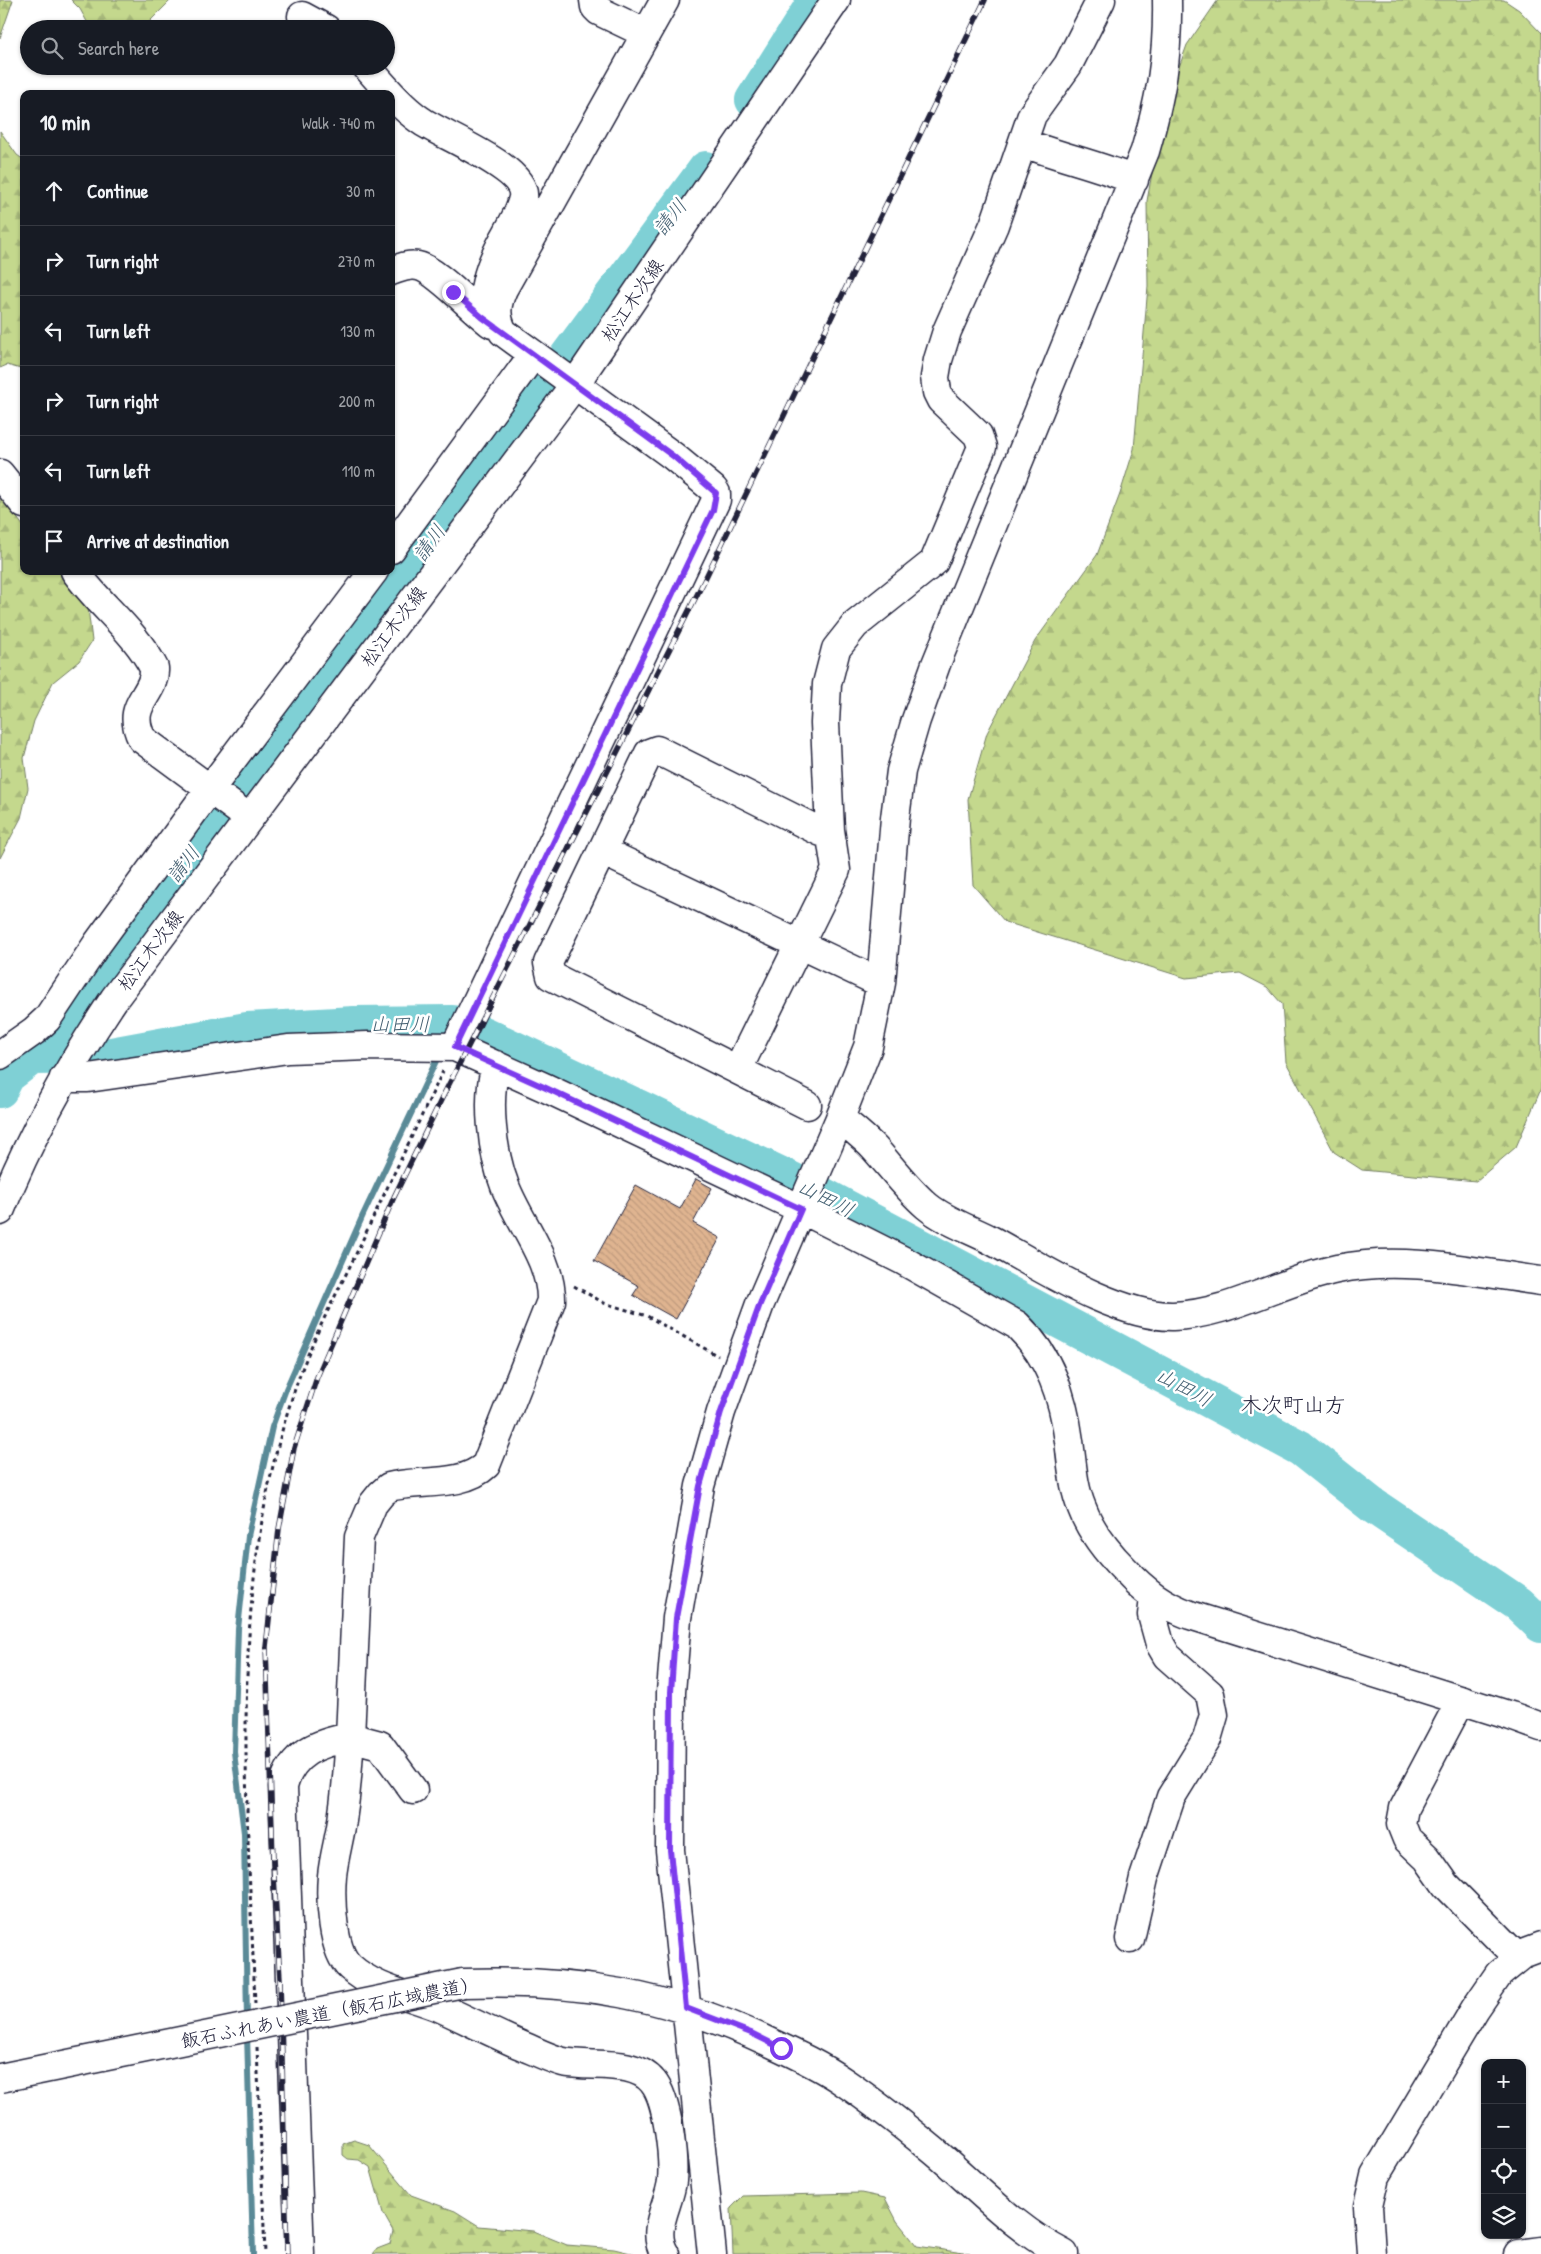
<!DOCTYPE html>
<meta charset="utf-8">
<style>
:root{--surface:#171b24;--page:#242831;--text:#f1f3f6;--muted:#9ea1a6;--line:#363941}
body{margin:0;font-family:"Patrick Hand","Klee One",sans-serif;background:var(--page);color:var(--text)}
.controls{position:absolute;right:15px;bottom:15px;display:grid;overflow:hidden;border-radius:10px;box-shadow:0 1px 4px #0004}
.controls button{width:45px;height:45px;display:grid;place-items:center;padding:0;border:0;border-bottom:1px solid var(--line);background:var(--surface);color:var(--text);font:25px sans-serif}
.stop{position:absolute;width:15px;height:15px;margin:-11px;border:4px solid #7c3aed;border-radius:50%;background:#fff}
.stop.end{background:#7c3aed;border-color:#fff;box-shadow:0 1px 5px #0008}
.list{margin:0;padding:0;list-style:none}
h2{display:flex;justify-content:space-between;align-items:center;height:65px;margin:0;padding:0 20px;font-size:21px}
h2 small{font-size:16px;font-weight:400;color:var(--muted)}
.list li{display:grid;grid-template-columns:32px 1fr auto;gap:15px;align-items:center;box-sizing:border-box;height:70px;padding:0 20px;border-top:1px solid var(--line)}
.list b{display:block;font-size:19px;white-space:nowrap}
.list em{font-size:16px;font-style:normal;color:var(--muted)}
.icon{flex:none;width:28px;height:28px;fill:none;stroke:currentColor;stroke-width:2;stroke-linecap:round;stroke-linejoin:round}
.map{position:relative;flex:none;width:1541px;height:2254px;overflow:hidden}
.search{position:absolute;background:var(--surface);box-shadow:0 1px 4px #0004;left:20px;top:20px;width:375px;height:55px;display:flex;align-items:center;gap:12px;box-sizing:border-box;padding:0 18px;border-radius:28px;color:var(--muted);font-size:19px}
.panel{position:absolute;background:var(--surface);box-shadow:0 1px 4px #0004;left:20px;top:90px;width:375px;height:485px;border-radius:10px}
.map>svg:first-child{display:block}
.forest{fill:url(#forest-firs);stroke:#737d64}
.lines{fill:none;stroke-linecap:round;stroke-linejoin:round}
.stream{stroke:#5a8a97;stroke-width:6}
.river{stroke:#7fd0d5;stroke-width:36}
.building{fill:url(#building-back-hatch);stroke:#22223b}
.minor-casing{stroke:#22223b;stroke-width:31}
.major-casing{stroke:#22223b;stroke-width:31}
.path{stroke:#22223b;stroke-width:3;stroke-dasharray:4 4;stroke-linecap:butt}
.minor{stroke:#fff;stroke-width:28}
.major{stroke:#fff;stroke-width:28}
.rail-casing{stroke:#22223b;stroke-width:5.5}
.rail{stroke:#fff;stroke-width:4;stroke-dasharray:11;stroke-linecap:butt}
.minor-bridge-casing{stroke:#22223b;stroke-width:31;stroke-linecap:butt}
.minor-bridge{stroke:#fff;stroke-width:28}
.route{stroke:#7c3aed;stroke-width:6}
.labels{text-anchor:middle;stroke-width:5;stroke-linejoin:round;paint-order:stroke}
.street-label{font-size:19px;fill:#22223b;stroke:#fff}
.water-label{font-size:20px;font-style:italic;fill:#435f71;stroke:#fff}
.quarter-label{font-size:21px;fill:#22223b;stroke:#fff}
</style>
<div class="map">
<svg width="1541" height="2254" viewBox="0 0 1541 2254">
<defs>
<pattern id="forest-firs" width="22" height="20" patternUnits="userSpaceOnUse" patternTransform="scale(1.25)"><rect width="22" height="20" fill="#c4d88d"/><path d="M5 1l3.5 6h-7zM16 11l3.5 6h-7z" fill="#a8b97b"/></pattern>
<pattern id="building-back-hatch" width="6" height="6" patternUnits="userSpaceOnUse" patternTransform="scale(1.25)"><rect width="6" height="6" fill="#dfb490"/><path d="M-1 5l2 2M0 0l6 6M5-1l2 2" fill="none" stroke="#bf9a7d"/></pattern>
</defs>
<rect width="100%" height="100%" fill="#fff"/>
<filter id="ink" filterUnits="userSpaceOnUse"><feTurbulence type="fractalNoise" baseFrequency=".02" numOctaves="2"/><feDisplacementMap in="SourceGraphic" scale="10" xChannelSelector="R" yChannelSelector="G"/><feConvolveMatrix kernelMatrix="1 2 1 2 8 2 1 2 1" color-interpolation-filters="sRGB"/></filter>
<g filter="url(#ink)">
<path class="forest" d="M0,0h13l-13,38z
M71,0h100l-29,29h-51l-11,-20z
M1218,0h286l15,10 22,23v1056l-25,58 -40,34 -114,-11 -28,-18 -48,-90 -4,-58 -15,-17 -27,-14 -54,5 -181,-56 -32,-37 -5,-86 19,-66 48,-92 62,-86 23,-61 14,-45 14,-163 -1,-85 16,-89 24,-67z
M0,131l17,24 7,5v210l-17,-5 -7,3z
M0,495l24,32v44h39l25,37 4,33 -13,20 -26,21 -19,39 -10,37 4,30 -7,30 -21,40z
M354,2140l15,5 42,50 44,16 24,15 54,5 34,14 47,4 21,5h-262l4,-5 13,-5 3,-13 -10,-18 -13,-46 -11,-7 -11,-1 -5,-4v-11z
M861,2193l24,5 12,23 20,25 53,8h-237l-2,-46 12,-12z"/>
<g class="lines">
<path class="stream" d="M247,2021l-3,-188 -10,-81 4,-123 10,-93 24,-109 14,-38 77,-174 74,-156
M247,2034l6,220"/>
<path class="river" d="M753,100l63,-100
M32,1057l74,-1 141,-26 107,-6 98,-1 33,12 324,153 491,260 72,57 147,99 22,21
M0,1090l7,-14 25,-19 47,-59 291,-375 336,-454"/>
</g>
<path class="building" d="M696,1179l16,9 -19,35 27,15 -44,81 -43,-24 6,-9 -45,-25 42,-76 44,24z"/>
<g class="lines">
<g class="minor-casing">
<path id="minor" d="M594,0l1,7 4,4 46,22
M302,16l24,13
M366,66c17,19 34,40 54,54 22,16 108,48 103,78 -4,19 -18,37 -26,55 -10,20 -14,40 -15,62
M1024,143c36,14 74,22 110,37
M391,271c9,-3 17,-7 27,-5 17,3 56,45 74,58
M0,474l24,30
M391,549l142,-194
M75,571c24,34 60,60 79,97 2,28 -30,35 -12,71l107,79
M602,851l279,132
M455,1047l261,-547v-7l-3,-4 -40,-33 -170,-124c-8,-16 -7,-27 0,-43l162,-289
M0,1055l34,-24 13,-12 50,-75 113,-155 164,-218
M738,1069l98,-199 -6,-40 -5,-107 2,-39 9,-35 19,-24 79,-63 48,-115 -4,-12 -37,-35 -4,-8 -2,-15 3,-17 9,-29 47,-106 38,-110 36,-50 33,-65
M64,1078h24l200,-29 80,-3 87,1 91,41 255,121 103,52 113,64c33,32 46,71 52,116 3,22 4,46 13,67 9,24 25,44 43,62 19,21 38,35 65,45l321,101 30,11
M807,1105l-256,-129 -3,-13 101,-210 8,-3 164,82 9,-2
M840,1118c12,10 25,20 35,31 17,19 32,40 52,57 17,14 42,23 62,33 50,27 127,78 184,77 55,-1 110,-36 164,-47 67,-14 137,3 204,12
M1461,1700l-57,108 -3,16 6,15 20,19 19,27 72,73
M413,1790l-33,-45 -30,-8c-2,25 -3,51 -7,76 -2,21 -9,42 -11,63 -2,23 0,75 18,91 24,22 59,28 89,40 26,12 52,25 79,37 15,6 30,14 45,18 28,6 71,-4 90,20 15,18 21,76 19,99 -3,25 -22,49 -7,73
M1130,1939l14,-61 27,-81 36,-58 7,-24 -4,-21 -43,-38 -7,-12 -8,-29 2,-17
M463,1983c112,-4 206,11 308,60 24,11 50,23 73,39 31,21 61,45 90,69 42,35 80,78 130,103
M300,2254l-17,-467c8,-34 35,-44 67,-50l9,-200 14,-33 8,-10 8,-7c30,-8 73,1 97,-22l65,-164c1,-41 -32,-78 -46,-115 -13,-33 -19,-87 -9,-121
M712,2254l-42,-404 1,-158 6,-74 23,-132 21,-74 39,-108 80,-186 28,-71 13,-64 14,-165 6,-47 15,-51 20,-56 209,-513c16,-55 23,-93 22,-151
M1371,2254l-3,-48 7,-30 100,-167 24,-35 26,-21 16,-6
M1518,2254l23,-3"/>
</g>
<g class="major-casing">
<path id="major" d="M0,1211c30,-75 69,-145 114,-212l461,-615 261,-384"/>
</g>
<path class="path" d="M574,1286l30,17 43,13 71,40
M255,2004c-8,-206 -28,-416 40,-615 15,-46 39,-90 60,-133 29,-62 59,-124 88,-185
M257,2047l8,207"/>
<use href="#minor" class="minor"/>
<use href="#major" class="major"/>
<g class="rail-casing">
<path id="rail" d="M287,2254l-7,-275 -7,-121 -7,-211 13,-118 15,-81 23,-71 77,-180 48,-99 262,-517 281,-581"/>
</g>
<use href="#rail" class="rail"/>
<g class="minor-bridge-casing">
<path id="minor-bridge" d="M0,2078l463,-95"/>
</g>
<use href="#minor-bridge" class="minor-bridge"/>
</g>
</g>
<g class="lines" filter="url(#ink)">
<path class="route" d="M453,292l29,25 191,139 43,37 -3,17 -258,537 91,41 255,121 -41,95 -39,108 -21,74 -24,132 -5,74 -1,158 16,158 65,25 30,15"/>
</g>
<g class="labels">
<g class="street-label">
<text transform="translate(632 300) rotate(-56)" y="7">松江木次線</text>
<text transform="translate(393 626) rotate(-53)" y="7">松江木次線</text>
<text transform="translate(150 950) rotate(-53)" y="7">松江木次線</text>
<text transform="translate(330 2012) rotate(-11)" y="7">飯石ふれあい農道（飯石広域農道）</text>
</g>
<g class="water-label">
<text transform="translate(670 217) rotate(-51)" y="7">請川</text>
<text transform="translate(429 543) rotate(-54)" y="7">請川</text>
<text transform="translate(183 864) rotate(-52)" y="7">請川</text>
<text x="400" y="1031">山田川</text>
<text transform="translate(826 1198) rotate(27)" y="7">山田川</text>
<text transform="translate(1184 1387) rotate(28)" y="7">山田川</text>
</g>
<g class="quarter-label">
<text x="1293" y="1412">木次町山方</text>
</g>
</g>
</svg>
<div class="controls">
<button>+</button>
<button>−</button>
<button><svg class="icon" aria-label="locate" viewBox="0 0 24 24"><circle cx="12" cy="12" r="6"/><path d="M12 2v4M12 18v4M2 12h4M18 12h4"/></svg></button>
<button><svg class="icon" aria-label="layers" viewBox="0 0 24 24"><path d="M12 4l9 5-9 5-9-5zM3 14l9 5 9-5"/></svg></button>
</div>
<div class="stop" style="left:781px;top:2048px"></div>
<div class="stop end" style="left:453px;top:292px"></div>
<div class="search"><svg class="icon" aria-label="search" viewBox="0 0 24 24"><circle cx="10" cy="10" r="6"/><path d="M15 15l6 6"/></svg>Search here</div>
<section class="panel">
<h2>10 min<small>Walk · 740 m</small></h2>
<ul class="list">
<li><svg class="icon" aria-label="ahead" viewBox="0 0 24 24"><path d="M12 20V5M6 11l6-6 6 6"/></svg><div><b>Continue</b></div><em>30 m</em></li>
<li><svg class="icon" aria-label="right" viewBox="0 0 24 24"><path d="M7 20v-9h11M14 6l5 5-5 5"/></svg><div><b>Turn right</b></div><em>270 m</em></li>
<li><svg class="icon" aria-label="left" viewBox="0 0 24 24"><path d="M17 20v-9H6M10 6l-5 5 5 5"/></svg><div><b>Turn left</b></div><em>130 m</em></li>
<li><svg class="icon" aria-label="right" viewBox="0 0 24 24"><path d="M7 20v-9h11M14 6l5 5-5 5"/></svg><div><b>Turn right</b></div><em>200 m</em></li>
<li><svg class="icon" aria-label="left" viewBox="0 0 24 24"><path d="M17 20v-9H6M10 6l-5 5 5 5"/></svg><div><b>Turn left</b></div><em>110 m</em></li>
<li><svg class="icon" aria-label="arrive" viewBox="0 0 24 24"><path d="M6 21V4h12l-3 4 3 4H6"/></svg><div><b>Arrive at destination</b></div></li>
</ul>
</section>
</div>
